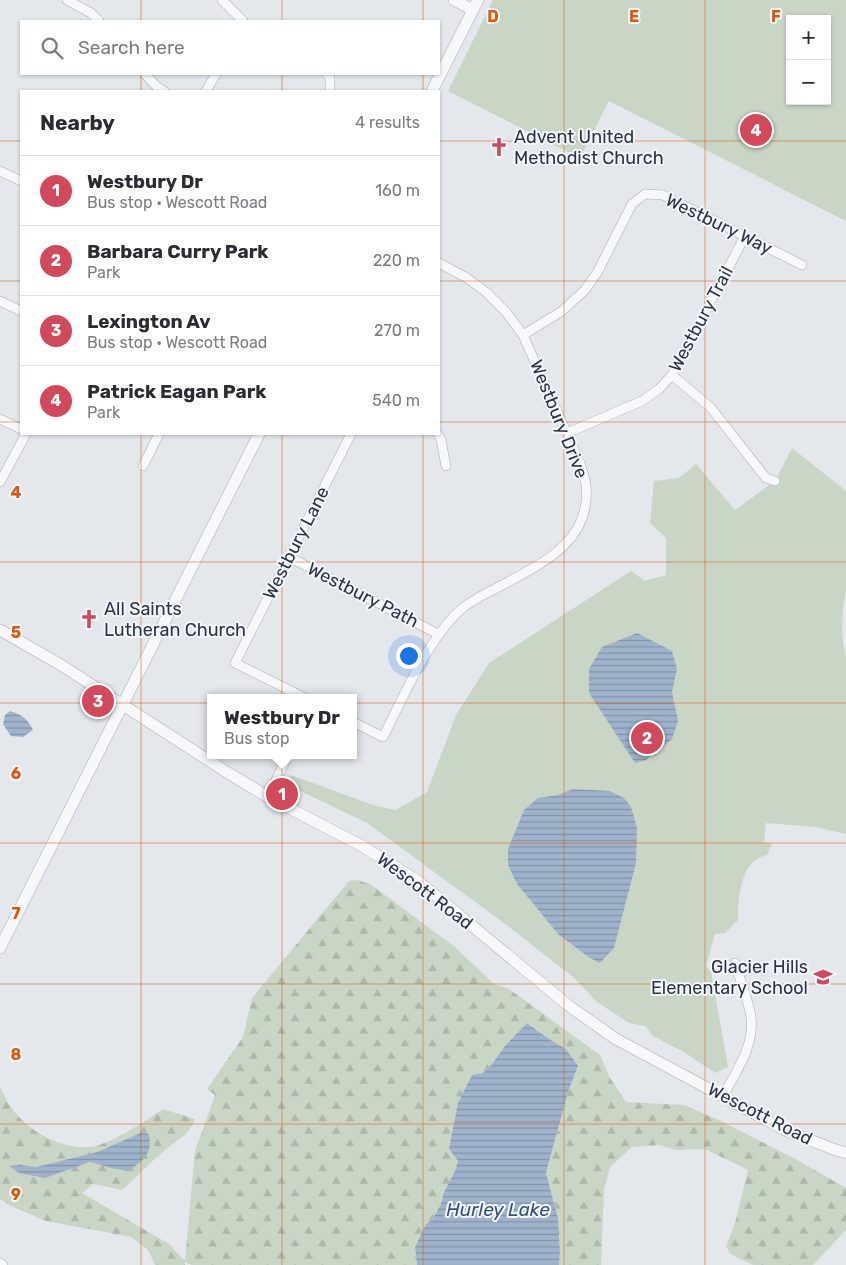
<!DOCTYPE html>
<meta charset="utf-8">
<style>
:root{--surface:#fff;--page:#f7f7f7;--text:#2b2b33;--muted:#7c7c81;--line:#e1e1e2;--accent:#d1495b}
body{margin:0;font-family:Rubik,sans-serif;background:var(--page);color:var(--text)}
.controls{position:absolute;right:15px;top:15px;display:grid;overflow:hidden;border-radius:0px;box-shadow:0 1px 4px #0004}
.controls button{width:45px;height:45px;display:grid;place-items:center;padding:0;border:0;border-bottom:1px solid var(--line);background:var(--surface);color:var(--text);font:25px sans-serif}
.you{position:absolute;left:408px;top:655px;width:18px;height:18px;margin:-12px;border:4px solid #fff;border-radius:50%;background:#1a73e8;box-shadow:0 0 0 8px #1a73e833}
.badge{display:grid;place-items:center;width:32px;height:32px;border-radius:50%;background:var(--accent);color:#fff;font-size:16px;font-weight:700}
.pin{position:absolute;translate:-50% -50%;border:2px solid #fff;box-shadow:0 1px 5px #0006}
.popup{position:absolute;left:207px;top:694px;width:150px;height:65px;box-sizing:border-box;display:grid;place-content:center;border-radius:0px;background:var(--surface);filter:drop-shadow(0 1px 4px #0005);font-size:16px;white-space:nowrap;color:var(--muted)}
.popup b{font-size:19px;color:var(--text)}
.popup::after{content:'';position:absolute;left:50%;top:100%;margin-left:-10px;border:10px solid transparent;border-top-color:var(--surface)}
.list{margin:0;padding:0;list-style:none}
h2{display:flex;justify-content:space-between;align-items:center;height:65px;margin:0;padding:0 20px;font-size:21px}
h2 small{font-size:16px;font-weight:400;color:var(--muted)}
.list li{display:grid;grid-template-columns:32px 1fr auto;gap:15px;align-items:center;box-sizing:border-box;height:70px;padding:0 20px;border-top:1px solid var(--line)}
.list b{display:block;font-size:19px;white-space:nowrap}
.list p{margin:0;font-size:16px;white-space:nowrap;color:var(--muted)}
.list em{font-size:16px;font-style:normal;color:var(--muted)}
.icon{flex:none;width:28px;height:28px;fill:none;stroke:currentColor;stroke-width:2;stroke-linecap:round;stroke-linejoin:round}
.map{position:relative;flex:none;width:846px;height:1265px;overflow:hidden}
.search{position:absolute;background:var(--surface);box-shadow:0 1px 4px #0004;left:20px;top:20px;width:420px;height:55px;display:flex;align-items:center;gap:12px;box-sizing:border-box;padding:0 18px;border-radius:0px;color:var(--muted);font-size:19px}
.panel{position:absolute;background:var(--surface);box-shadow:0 1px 4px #0004;left:20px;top:90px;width:420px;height:345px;border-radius:0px}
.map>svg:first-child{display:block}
.forest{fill:url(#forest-firs);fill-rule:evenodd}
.green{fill:#c9d6c5;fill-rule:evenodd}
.water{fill:url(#water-rules)}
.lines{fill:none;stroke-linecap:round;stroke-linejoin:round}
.minor-casing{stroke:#a9aeb7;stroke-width:10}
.tertiary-casing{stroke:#a9aeb7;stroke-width:12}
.minor{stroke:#f7f8fa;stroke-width:9}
.tertiary{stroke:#f7f8fa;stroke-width:11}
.grid{fill:none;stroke:#df570f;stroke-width:1;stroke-opacity:0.55}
.labels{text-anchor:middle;stroke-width:4;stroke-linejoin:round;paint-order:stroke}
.poi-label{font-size:18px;fill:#2b3445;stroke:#f4f6f9;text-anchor:start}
.street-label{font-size:18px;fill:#2b3445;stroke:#f4f6f9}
.water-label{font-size:19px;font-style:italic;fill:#34527a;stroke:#f4f6f9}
.grid-label{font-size:16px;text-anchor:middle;font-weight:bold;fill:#df570f;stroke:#f4f6f9;stroke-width:4;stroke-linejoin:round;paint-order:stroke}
</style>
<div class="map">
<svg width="846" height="1265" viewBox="0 0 846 1265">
<defs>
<pattern id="forest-firs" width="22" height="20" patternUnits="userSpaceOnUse" patternTransform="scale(1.25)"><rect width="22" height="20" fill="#c9d6c5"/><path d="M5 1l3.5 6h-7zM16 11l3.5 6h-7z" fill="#adb8ab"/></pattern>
<pattern id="water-rules" width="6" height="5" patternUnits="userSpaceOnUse" patternTransform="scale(1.25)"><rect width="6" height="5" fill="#9fb4cc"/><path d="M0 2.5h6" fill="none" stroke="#8293a7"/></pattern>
</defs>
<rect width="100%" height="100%" fill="#e4e7ec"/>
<path class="forest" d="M357,880l13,4 85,63 39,37 15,5 91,66 10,23 16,24 58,3 39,17 76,39 47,27v42l-33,35h-60l-23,-11 -4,-8 9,-23 13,-53 -43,-21 -27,1 -20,-5 -26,2 -22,20 -6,23 -3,75h-42l1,-14 -2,-33 -12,-45 22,-81 10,-26 -12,-17 -17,-10 -21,-16 -23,23 -12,17 -10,10 -11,2 -23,74 9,12 -3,10 -11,21 -3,12 -9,16 -6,4 -11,23 2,18h-225l-7,-3v3h-30l-7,-15 -17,-13 -85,-16 -35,-15 -11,-7v-112c3,6 6,14 11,20 17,26 61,49 91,37 22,-9 42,-22 61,-35l32,10c-7,17 -13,17 -26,28 -17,13 -31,29 -47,43l-29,-6 -11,9 87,51 16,17 10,-110 20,-56 -8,-6 36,-52 9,-39 97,-117zM134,1136l-23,32 -21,-6 -19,6 -52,5 1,-8 16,2 61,-15z"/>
<path class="green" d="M493,0h353v221l-237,-120 -29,57 -132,-67zM790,19h37v82h-37z
M792,448l54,43v98c-4,21 -6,48 0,68v177l-31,-7 -49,-4 -2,19 8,2 -5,11c-27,5 -29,44 -29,65l-13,13 -10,1 -9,32 5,5 17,96 -13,6 -31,-21 -31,-16 -8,-10 -16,-3 -32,-21 -24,-25 -69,-54 -137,-100 -79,-38 3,-10 82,30 22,5 32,-18 29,-77 33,-52 142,-92 14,10 21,-6v-37l-16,-15 4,-42 25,-3 17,-14 39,46 40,-29z"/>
<path class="water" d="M637,633l35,18 5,18 -5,23 6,29 -6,18 -26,21 -11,3 -46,-70v-24l13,-22z
M10,711c12,4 18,8 23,19l-10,7 -12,-1 -8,-12 2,-9z
M573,789l37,2 14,7 7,9 6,21 -1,35 -22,85 -14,15 -10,-5 -31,-23 -42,-51 -9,-19v-16l16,-39 14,-12 20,-3z
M527,1023l22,16 17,10 12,17 -10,26 -22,81 12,45 2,33 -1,14h-142l-2,-18 11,-23 6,-4 9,-16 3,-12 11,-21 3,-10 -9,-12 9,-46 14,-28 11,-2 10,-10 12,-17z
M143,1132l6,3c4,20 -7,26 -21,36l-17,-3 -21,-6 -45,16 -26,-5 -10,-7 11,-1 16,2 61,-15z"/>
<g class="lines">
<g class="minor-casing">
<path id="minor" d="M67,0l24,13 8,8
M222,0l21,21
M145,74l11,12 8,5
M327,74l3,4v13
M206,91l10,-17
M0,171l21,10
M0,301l21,10
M523,335l39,-24 23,-21 13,-19 34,-67 13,-10 18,1 139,70
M672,375l39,33 55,70 9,3
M0,419l21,10
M567,433l75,-32 17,-12 13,-14 73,-139
M438,434l3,6 5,26
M143,466l16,-32
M0,482l26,-48
M289,557l149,77
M305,698l-70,-35 116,-229
M353,722l30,15c21,-41 39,-86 71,-121 11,-12 26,-20 41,-27 43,-24 97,-45 91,-104 -1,-7 -4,-15 -6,-22l-57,-128 -17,-23 -20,-20 -19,-14 -28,-15
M268,797l20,-42
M723,1096c14,-26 34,-53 27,-84 -3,-16 -10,-32 -15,-49
M0,1263l3,2"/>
</g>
<g class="tertiary-casing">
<path id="tertiary" d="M454,0l19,10
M432,91l46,-91
M0,630l61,35 164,106 43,26 94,49 56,35 151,125 47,33 171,92 46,18 13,4
M0,948l259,-514"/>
</g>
<use href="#minor" class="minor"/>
<use href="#tertiary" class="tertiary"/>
</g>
<path class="grid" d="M141,0v21M282,0v21M423,0v21M564,0v1265M705,0v1265M141,74v17M282,74v17M423,74v17M0,141h21M439,141h407M0,281h21M439,281h407M0,422h21M439,422h407M141,434v831M282,434v831M423,434v831M0,562h846M0,703h846M0,843h846M0,984h846M0,1124h846"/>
<defs>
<g id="church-bare" transform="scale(1.5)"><path d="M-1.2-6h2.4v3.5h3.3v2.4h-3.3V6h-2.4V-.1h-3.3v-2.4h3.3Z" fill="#d1495b" stroke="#f4f6f9" stroke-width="2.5" paint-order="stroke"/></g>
<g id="school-bare" transform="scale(1.5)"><path d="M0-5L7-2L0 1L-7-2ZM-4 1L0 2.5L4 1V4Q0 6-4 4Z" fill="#d1495b" stroke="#f4f6f9" stroke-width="2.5" paint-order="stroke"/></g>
</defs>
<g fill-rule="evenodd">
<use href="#church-bare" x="499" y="147"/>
<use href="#church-bare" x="89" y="619"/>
<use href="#school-bare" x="823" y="977"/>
</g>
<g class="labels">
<g class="poi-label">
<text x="514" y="143">Advent United<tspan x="514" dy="21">Methodist Church</tspan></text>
<text x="104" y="615">All Saints<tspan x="104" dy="21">Lutheran Church</tspan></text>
<text x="808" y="973" text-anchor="end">Glacier Hills<tspan x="808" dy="21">Elementary School</tspan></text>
</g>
<g class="street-label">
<text transform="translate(719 224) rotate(26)" y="6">Westbury Way</text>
<text transform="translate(701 319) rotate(-62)" y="6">Westbury Trail</text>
<text transform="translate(559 419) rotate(68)" y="6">Westbury Drive</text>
<text transform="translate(296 543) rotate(-63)" y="6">Westbury Lane</text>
<text transform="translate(363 595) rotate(27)" y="6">Westbury Path</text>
<text transform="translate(425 891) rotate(37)" y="6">Wescott Road</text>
<text transform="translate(760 1114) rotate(27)" y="6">Wescott Road</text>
</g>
<g class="water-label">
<text x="498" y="1216">Hurley Lake</text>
</g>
</g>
<g class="grid-label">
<text x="493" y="22">D</text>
<text x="634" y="22">E</text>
<text x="776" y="22">F</text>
<text x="16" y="498">4</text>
<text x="16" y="638">5</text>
<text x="16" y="779">6</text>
<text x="16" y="919">7</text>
<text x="16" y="1060">8</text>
<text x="16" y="1200">9</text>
</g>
</svg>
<div class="controls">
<button>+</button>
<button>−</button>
</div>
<div class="you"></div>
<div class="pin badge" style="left:282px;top:794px">1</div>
<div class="popup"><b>Westbury Dr</b>Bus stop</div>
<div class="pin badge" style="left:647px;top:738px">2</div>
<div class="pin badge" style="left:98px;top:701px">3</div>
<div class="pin badge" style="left:756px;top:130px">4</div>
<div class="search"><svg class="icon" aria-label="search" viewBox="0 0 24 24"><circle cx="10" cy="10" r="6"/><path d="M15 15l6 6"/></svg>Search here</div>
<section class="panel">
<h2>Nearby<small>4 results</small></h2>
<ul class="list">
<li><span class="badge">1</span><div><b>Westbury Dr</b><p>Bus stop · Wescott Road</p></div><em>160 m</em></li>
<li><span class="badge">2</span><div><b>Barbara Curry Park</b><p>Park</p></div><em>220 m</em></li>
<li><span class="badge">3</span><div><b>Lexington Av</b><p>Bus stop · Wescott Road</p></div><em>270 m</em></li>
<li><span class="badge">4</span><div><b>Patrick Eagan Park</b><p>Park</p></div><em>540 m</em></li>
</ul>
</section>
</div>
